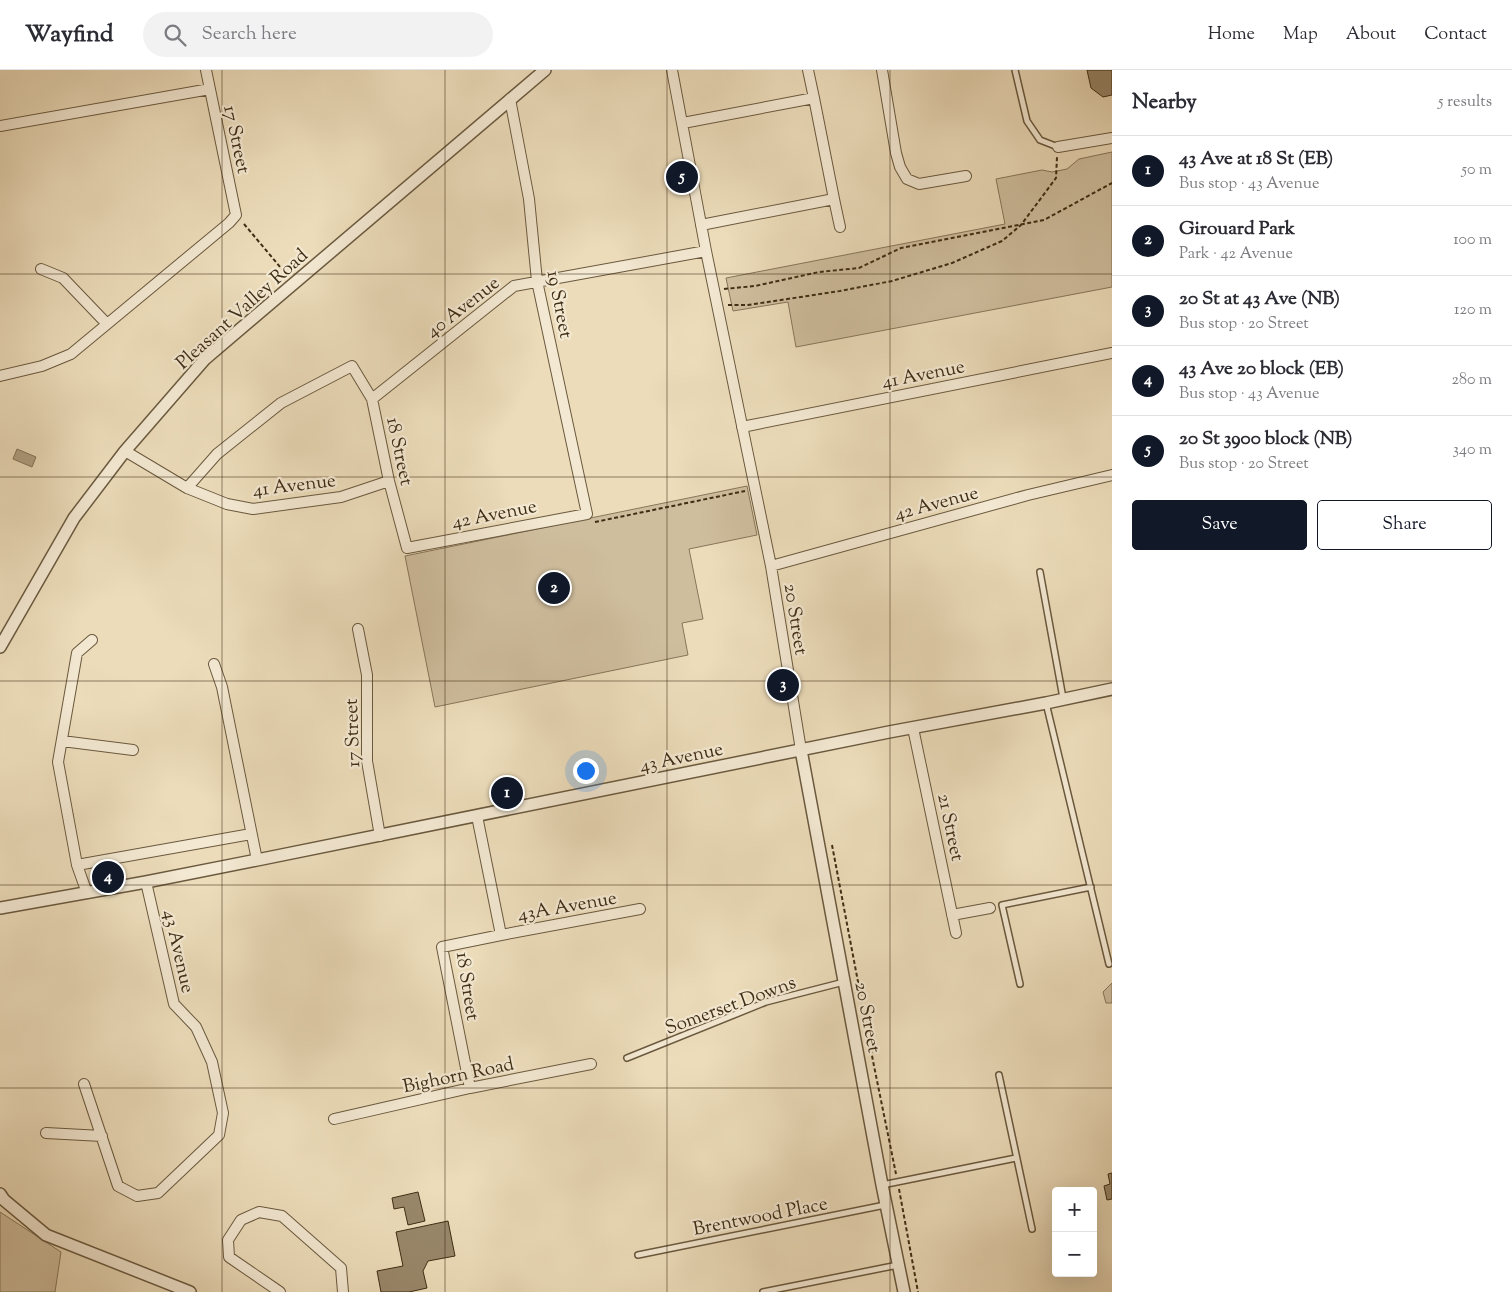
<!DOCTYPE html>
<meta charset="utf-8">
<style>
:root{--surface:#fff;--page:#f2f2f3;--text:#2b2b33;--muted:#7c7c81;--line:#e1e1e2;--accent:#111827}
body{margin:0;font-family:"Sorts Mill Goudy",serif;background:var(--page);color:var(--text)}
.controls{position:absolute;right:15px;bottom:15px;display:grid;overflow:hidden;border-radius:5px;box-shadow:0 5px 20px #0002}
.controls button{width:45px;height:45px;display:grid;place-items:center;padding:0;border:0;border-bottom:1px solid var(--line);background:var(--surface);color:var(--text);font:25px sans-serif}
.you{position:absolute;left:585px;top:700px;width:18px;height:18px;margin:-12px;border:4px solid #fff;border-radius:50%;background:#1a73e8;box-shadow:0 0 0 8px #1a73e833}
.badge{display:grid;place-items:center;width:32px;height:32px;border-radius:50%;background:var(--accent);color:#fff;font-size:16px;font-weight:700}
.pin{position:absolute;translate:-50% -50%;border:2px solid #fff;box-shadow:0 1px 5px #0006}
.list{margin:0;padding:0;list-style:none}
h2{display:flex;justify-content:space-between;align-items:center;height:65px;margin:0;padding:0 20px;font-size:21px}
h2 small{font-size:16px;font-weight:400;color:var(--muted)}
.list li{display:grid;grid-template-columns:32px 1fr auto;gap:15px;align-items:center;box-sizing:border-box;height:70px;padding:0 20px;border-top:1px solid var(--line)}
.list b{display:block;font-size:19px;white-space:nowrap}
.list p{margin:0;font-size:16px;white-space:nowrap;color:var(--muted)}
.list em{font-size:16px;font-style:normal;color:var(--muted)}
.actions{display:flex;gap:10px;padding:15px 20px}
.actions a{flex:1;padding:11px 0;border:1px solid var(--accent);border-radius:5px;text-align:center;font-size:18px;color:var(--accent)}
.actions .main{background:var(--accent);color:#fff}
.icon{flex:none;width:28px;height:28px;fill:none;stroke:currentColor;stroke-width:2;stroke-linecap:round;stroke-linejoin:round}
.map{position:relative;flex:none;width:1112px;height:1222px;overflow:hidden}
header{display:flex;align-items:center;gap:30px;box-sizing:border-box;height:70px;padding:0 25px;background:var(--surface);border-bottom:1px solid var(--line)}
header strong{font-size:24px}
nav{display:flex;gap:28px;margin-inline-start:auto;font-size:18px}
.search{width:350px;height:45px;background:var(--page);display:flex;align-items:center;gap:12px;box-sizing:border-box;padding:0 18px;border-radius:28px;color:var(--muted);font-size:19px}
main{display:flex}
aside{flex:1;background:var(--surface)}
.map>svg:first-child{display:block}
.green{fill:#cfbe9e;stroke:#87765a}
.water{fill:#b1a082;stroke:#837256}
.building{fill:#99886b;stroke:#3f2d15}
.lines{fill:none;stroke-linecap:round;stroke-linejoin:round}
.service-casing{stroke:#6a593e;stroke-width:8}
.minor-casing{stroke:#6a593e;stroke-width:12}
.tertiary-casing{stroke:#6a593e;stroke-width:14}
.path{stroke:#3f2d15;stroke-width:2;stroke-dasharray:4 2.5;stroke-linecap:butt}
.service{stroke:#f3e8d2;stroke-width:5}
.minor{stroke:#f3e8d2;stroke-width:10}
.tertiary{stroke:#f3e8d2;stroke-width:11}
.grid{fill:none;stroke:#3f2d15;stroke-width:1;stroke-opacity:0.55}
.labels{text-anchor:middle;stroke-width:4.5;stroke-linejoin:round;paint-order:stroke}
.street-label{font-size:19px;fill:#3f2d15;stroke:#f3e8d2}
</style>
<header>
<strong>Wayfind</strong>
<div class="search"><svg class="icon" aria-label="search" viewBox="0 0 24 24"><circle cx="10" cy="10" r="6"/><path d="M15 15l6 6"/></svg>Search here</div>
<nav><a>Home</a><a>Map</a><a>About</a><a>Contact</a></nav>
</header>
<main>
<div class="map">
<svg width="1112" height="1222" viewBox="0 0 1112 1222">
<rect width="100%" height="100%" fill="#ecdcba"/>
<filter id="stains"><feTurbulence type="fractalNoise" baseFrequency=".004" numOctaves="4"/><feColorMatrix values="0 0 0 0 .2 0 0 0 0 .09 0 0 0 0 .02 0 0 0 .5 -.17"/></filter>
<radialGradient id="worn" r=".72"><stop offset=".6" stop-color="#630" stop-opacity="0"/><stop offset="1" stop-color="#630" stop-opacity=".3"/></radialGradient>
<path class="green" d="M1112,82v135l-316,60 -8,-45 -55,9 -7,-33 279,-54 -9,-45 46,-9 10,2 15,-3 12,-10z
M747,416l10,49 -68,14 14,70 -21,4 6,32 -253,52 -30,-151z
M1112,913v20h-6l-3,-11z
M0,1142l61,40 -6,40h-55z"/>
<path class="water" d="M17,379l19,8 -4,10 -19,-8z"/>
<path class="building" d="M1087,0h25v25l-9,2 -12,-9z
M1112,1103v26l-5,1 -3,-14 6,-2 -2,-10z
M418,1122l7,29 -17,4 -4,-18 -10,2 -2,-11z
M448,1151l7,35 -27,5 -5,10 4,17 -18,4h-28l-4,-21 26,-5 -7,-34z"/>
<g class="lines">
<g class="service-casing">
<path id="service" d="M1015,0l12,51 13,19 18,7
M1040,502l23,126
M1046,633l63,261
M1020,914l-18,-79 89,-18
M627,988l139,-56 78,-20
M999,1005l33,154
M882,1115l134,-27
M638,1185l247,-50
M763,1222l135,-27"/>
</g>
<g class="minor-casing">
<path id="minor" d="M672,0l34,181 65,315 30,184
M808,0l6,28
M882,0l14,83 4,14 7,12 12,5 47,-8
M683,53l131,-25 20,101 -133,26
M0,56l210,-37
M1058,77l54,-9
M834,129l6,28
M41,199l22,9 44,46
M0,306l42,-10 29,-12 158,-131 7,-8 -30,-145
M372,329l142,-113 192,-35
M742,357l370,-74
M125,381l62,37 40,16 26,5 88,-12 48,-16
M187,418l30,-34 64,-51 71,-37 20,33 17,82 18,67 180,-34 -50,-233 -8,-82 -19,-100
M771,496l257,-71 84,-20
M358,559l9,46v86l13,75
M214,594l8,23 35,173
M913,658l43,205
M62,671l71,9
M477,746l24,119
M77,795l174,-31
M87,823l-10,-28 -19,-103 19,-109 15,-13
M952,845l38,-7
M84,1014l34,102 19,10 21,-3 61,-58 4,-22 -11,-51 -16,-35 -22,-23 -28,-122
M470,1018l-28,-141 59,-12 139,-26
M334,1049l136,-31 121,-24
M46,1063l56,3
M280,1222l-51,-35 -1,-17 13,-20 18,-8 23,4 59,52 2,24"/>
</g>
<g class="tertiary-casing">
<path id="tertiary" d="M0,577l74,-129 51,-67 80,-92 340,-289
M801,680l81,435 22,107
M0,838l146,-26 111,-22 632,-128 157,-29 66,-14
M0,1124l4,6 42,35 144,57"/>
</g>
<path class="path" d="M244,154l42,50
M724,219l31,-3 64,-14 40,-4 42,-20 143,-28 68,-37
M728,235h20l92,-14 52,-10 60,-18 50,-22 19,-16 35,-47 1,-21
M595,452l150,-31
M832,775l42,221 22,108
M899,1119l19,103"/>
<use href="#service" class="service"/>
<use href="#minor" class="minor"/>
<use href="#tertiary" class="tertiary"/>
</g>
<path class="grid" d="M222,0v1222M445,0v1222M667,0v1222M890,0v1222M0,204h1112M0,407h1112M0,611h1112M0,815h1112M0,1018h1112"/>
<g class="labels">
<g class="street-label">
<text transform="translate(238 69) rotate(78)" y="7">17 Street</text>
<text transform="translate(561 234) rotate(79)" y="7">19 Street</text>
<text transform="translate(462 236) rotate(-38)" y="7">40 Avenue</text>
<text transform="translate(241 238) rotate(-42)" y="7">Pleasant Valley Road</text>
<text transform="translate(923 303) rotate(-11)" y="7">41 Avenue</text>
<text transform="translate(401 381) rotate(78)" y="7">18 Street</text>
<text transform="translate(294 414) rotate(-7)" y="7">41 Avenue</text>
<text transform="translate(936 432) rotate(-15)" y="7">42 Avenue</text>
<text transform="translate(494 443) rotate(-11)" y="7">42 Avenue</text>
<text transform="translate(797 549) rotate(81)" y="7">20 Street</text>
<text transform="translate(351 663) rotate(-92)" y="7">17 Street</text>
<text transform="translate(681 686) rotate(-12)" y="7">43 Avenue</text>
<text transform="translate(952 757) rotate(78)" y="7">21 Street</text>
<text transform="translate(567 835) rotate(-10)" y="7">43A Avenue</text>
<text transform="translate(180 881) rotate(77)" y="7">43 Avenue</text>
<text transform="translate(469 916) rotate(81)" y="7">18 Street</text>
<text transform="translate(730 934) rotate(-20)" y="7">Somerset Downs</text>
<text transform="translate(869 947) rotate(79)" y="7">20 Street</text>
<text transform="translate(458 1004) rotate(-12)" y="7">Bighorn Road</text>
<text transform="translate(760 1145) rotate(-11)" y="7">Brentwood Place</text>
</g>
</g>
<rect width="100%" height="100%" filter="url(#stains)"/>
<rect width="100%" height="100%" fill="url(#worn)"/>
</svg>
<div class="controls">
<button>+</button>
<button>−</button>
</div>
<div class="you"></div>
<div class="pin badge" style="left:507px;top:723px">1</div>
<div class="pin badge" style="left:554px;top:518px">2</div>
<div class="pin badge" style="left:783px;top:615px">3</div>
<div class="pin badge" style="left:108px;top:807px">4</div>
<div class="pin badge" style="left:682px;top:107px">5</div>
</div>
<aside>
<h2>Nearby<small>5 results</small></h2>
<ul class="list">
<li><span class="badge">1</span><div><b>43 Ave at 18 St (EB)</b><p>Bus stop · 43 Avenue</p></div><em>50 m</em></li>
<li><span class="badge">2</span><div><b>Girouard Park</b><p>Park · 42 Avenue</p></div><em>100 m</em></li>
<li><span class="badge">3</span><div><b>20 St at 43 Ave (NB)</b><p>Bus stop · 20 Street</p></div><em>120 m</em></li>
<li><span class="badge">4</span><div><b>43 Ave 20 block (EB)</b><p>Bus stop · 43 Avenue</p></div><em>280 m</em></li>
<li><span class="badge">5</span><div><b>20 St 3900 block (NB)</b><p>Bus stop · 20 Street</p></div><em>340 m</em></li>
</ul>
<div class="actions"><a class="main">Save</a><a>Share</a></div>
</aside>
</main>
